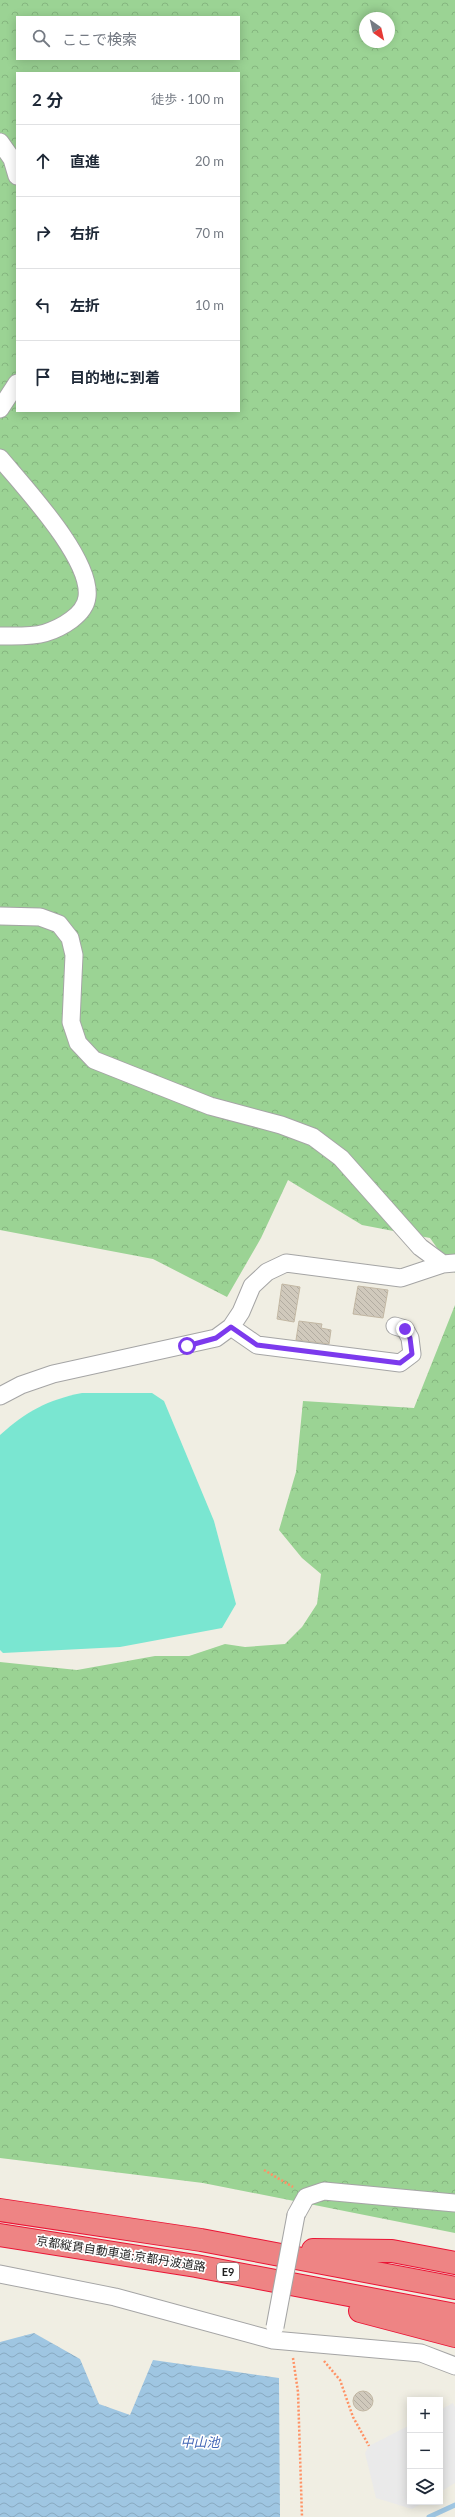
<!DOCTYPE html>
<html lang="ja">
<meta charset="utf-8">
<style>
:root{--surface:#fff;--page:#f2f2f3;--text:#1f2937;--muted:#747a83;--line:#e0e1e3}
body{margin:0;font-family:Lato,"Noto Sans JP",sans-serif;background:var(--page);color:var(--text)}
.controls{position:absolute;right:12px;bottom:12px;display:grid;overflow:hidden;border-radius:0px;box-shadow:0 2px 10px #0003}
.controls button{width:36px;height:36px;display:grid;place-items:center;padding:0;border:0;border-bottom:1px solid var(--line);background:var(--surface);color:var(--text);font:20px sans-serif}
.compass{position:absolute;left:359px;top:12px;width:36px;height:36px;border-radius:50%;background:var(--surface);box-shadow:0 2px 10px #0003;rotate:146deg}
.stop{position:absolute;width:12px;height:12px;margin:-9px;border:3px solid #7c3aed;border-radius:50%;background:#fff}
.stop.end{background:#7c3aed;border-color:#fff;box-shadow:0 1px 4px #0008}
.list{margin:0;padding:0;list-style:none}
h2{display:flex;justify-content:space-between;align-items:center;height:52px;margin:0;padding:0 16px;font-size:17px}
h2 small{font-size:13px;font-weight:400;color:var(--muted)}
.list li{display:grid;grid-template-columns:26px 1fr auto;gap:12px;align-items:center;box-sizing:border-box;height:72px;padding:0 16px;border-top:1px solid var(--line)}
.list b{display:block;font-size:15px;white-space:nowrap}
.list em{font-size:13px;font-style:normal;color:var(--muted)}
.icon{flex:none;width:22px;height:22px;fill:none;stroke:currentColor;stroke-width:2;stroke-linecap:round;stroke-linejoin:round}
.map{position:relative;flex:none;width:455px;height:2517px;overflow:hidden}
.search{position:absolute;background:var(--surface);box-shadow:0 2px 10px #0003;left:16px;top:16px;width:224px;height:44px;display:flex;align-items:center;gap:10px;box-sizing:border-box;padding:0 14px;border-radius:0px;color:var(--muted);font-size:15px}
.panel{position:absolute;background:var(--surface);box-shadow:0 2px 10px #0003;left:16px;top:72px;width:224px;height:340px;border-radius:0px}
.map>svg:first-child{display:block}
.forest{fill:url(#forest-crowns);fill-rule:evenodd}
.pitch{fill:#7ae6d1}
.parking{fill:#eaeaea}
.water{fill:url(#water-waves)}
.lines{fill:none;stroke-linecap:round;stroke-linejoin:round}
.stream{stroke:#9fc6e2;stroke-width:5}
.building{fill:url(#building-back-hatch);stroke:#c3b8a4}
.minor-casing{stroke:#a5a5a5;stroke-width:19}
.highway-casing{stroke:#ea1435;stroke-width:24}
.path{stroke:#ff9265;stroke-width:2.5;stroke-dasharray:2 2;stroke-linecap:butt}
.minor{stroke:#fff;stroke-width:17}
.highway{stroke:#ee8484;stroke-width:22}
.minor-bridge-casing{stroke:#a5a5a5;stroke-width:19;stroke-linecap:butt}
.minor-bridge{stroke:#fff;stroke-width:17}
.route{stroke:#7c3aed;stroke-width:5}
.labels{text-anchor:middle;stroke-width:3.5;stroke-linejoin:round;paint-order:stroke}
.shield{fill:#fff;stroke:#626262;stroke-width:1}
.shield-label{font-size:11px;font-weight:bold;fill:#1e1e1e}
.street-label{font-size:12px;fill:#1e1e1e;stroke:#fff}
.water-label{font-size:13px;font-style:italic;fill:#4266b6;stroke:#fff}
</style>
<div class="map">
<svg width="455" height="2517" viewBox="0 0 455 2517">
<defs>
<pattern id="forest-crowns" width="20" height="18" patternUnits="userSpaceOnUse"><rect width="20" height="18" fill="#9bd394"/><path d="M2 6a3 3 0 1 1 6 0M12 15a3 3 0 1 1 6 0" fill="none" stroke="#85b57f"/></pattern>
<pattern id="water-waves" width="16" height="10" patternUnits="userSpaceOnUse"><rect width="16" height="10" fill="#9fc6e2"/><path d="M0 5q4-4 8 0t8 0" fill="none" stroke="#88aac1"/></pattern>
<pattern id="building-back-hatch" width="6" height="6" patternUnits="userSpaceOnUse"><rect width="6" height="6" fill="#d0c9bc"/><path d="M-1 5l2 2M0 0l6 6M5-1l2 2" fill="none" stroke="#b2aca1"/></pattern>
</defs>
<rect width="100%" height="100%" fill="#f0eee3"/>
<path class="forest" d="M0,0h455v1273l-25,-35 -68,-13 -74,-45 -27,58 -34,59 -74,-38 -153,-29zM17,17h222v42h-222zM365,18h24v24h-24zM17,73h222v338h-222z
M455,1305v928l-252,-50 -203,-25v-496l77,8 78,-14h34l36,-12 20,3 40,-3 17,-17 15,-23 4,-30 -19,-16 -23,-28 17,-58 7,-71 111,7z"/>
<path class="pitch" d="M82,1393h70l12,8 50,120 22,83 -14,24 -102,19 -117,6 -3,-3v-215c27,-24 47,-35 82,-42z"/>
<path class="parking" d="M453,2403l2,4v76l-15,9v-82z
M410,2425v77h14l-12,7 -36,-11 -11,-45 4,-7z"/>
<path class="water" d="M34,2333l46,26 19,45 31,11 23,-55 126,18 1,139h-280v-175z"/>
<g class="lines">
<path class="stream" d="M429,2517l26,-12"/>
</g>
<path class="building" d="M282,1284l18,3 -6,35 -17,-3z
M358,1286l30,4 -5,28 -30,-4z
M299,1321l23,3 -1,4 10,2 -2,14 -33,-4z
M353 2401a10 10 0 1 1 20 0a10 10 0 1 1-20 0Z"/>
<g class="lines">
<g class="minor-casing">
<path id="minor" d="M0,142l12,17 5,17
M0,409l17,-26
M0,458c24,29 92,101 87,139 -2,18 -26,31 -42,36 -13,4 -31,3 -45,3
M0,916l40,1 19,7 11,14 4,17 -3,67 7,21 16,17 116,46 71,19 32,12 28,21 79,89 23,17 12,-1
M231,1327l26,18 143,18 12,-9 -2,-16 -5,-9 -10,-3
M0,1396l21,-11 32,-11 163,-36 15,-11 10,-15 11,-26 15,-14 19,-9 115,15 42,-14
M296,2215l10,-18 18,-6 131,12
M0,2274l115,23 158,43 148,13 34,13"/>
</g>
<g class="highway-casing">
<path id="highway" d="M0,2210l201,30 254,48
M0,2235l196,31 259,49
M313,2250l79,1 63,12
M360,2311l95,25"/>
</g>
<path class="path" d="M264,2170l29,17
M293,2358l5,34 4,125
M324,2361l16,19 13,37 16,29"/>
<use href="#minor" class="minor"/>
<use href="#highway" class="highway"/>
<g class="minor-bridge-casing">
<path id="minor-bridge" d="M275,2327l21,-112"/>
</g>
<use href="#minor-bridge" class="minor-bridge"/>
</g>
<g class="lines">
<path class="route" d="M187,1346l29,-8 15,-11 26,18 143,18 12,-9 -2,-16 -5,-9"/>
</g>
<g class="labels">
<rect class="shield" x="217" y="2263" width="22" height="18" rx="3"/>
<g class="shield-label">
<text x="228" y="2276">E9</text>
</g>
<g class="street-label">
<text transform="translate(121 2254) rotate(9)" y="4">京都縦貫自動車道;京都丹波道路</text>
</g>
<g class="water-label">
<text x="200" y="2447">中山池</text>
</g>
</g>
</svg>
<div class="controls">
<button>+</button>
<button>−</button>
<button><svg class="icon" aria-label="layers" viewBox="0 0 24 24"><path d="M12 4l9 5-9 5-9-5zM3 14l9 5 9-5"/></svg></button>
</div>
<svg class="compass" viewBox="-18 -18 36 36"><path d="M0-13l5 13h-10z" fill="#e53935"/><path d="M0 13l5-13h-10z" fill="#747a83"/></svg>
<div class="stop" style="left:187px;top:1346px"></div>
<div class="stop end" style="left:405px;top:1329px"></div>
<div class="search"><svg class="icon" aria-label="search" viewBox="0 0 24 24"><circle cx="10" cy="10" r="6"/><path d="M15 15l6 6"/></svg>ここで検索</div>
<section class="panel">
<h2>2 分<small>徒歩 · 100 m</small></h2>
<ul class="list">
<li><svg class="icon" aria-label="ahead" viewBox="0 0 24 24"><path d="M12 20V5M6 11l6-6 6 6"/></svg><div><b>直進</b></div><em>20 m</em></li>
<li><svg class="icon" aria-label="right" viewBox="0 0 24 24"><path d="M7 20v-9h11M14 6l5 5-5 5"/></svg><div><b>右折</b></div><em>70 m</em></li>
<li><svg class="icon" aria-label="left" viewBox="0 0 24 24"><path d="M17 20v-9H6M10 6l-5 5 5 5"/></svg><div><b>左折</b></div><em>10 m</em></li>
<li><svg class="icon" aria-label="arrive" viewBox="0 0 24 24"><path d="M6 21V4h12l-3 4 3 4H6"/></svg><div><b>目的地に到着</b></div></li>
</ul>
</section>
</div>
